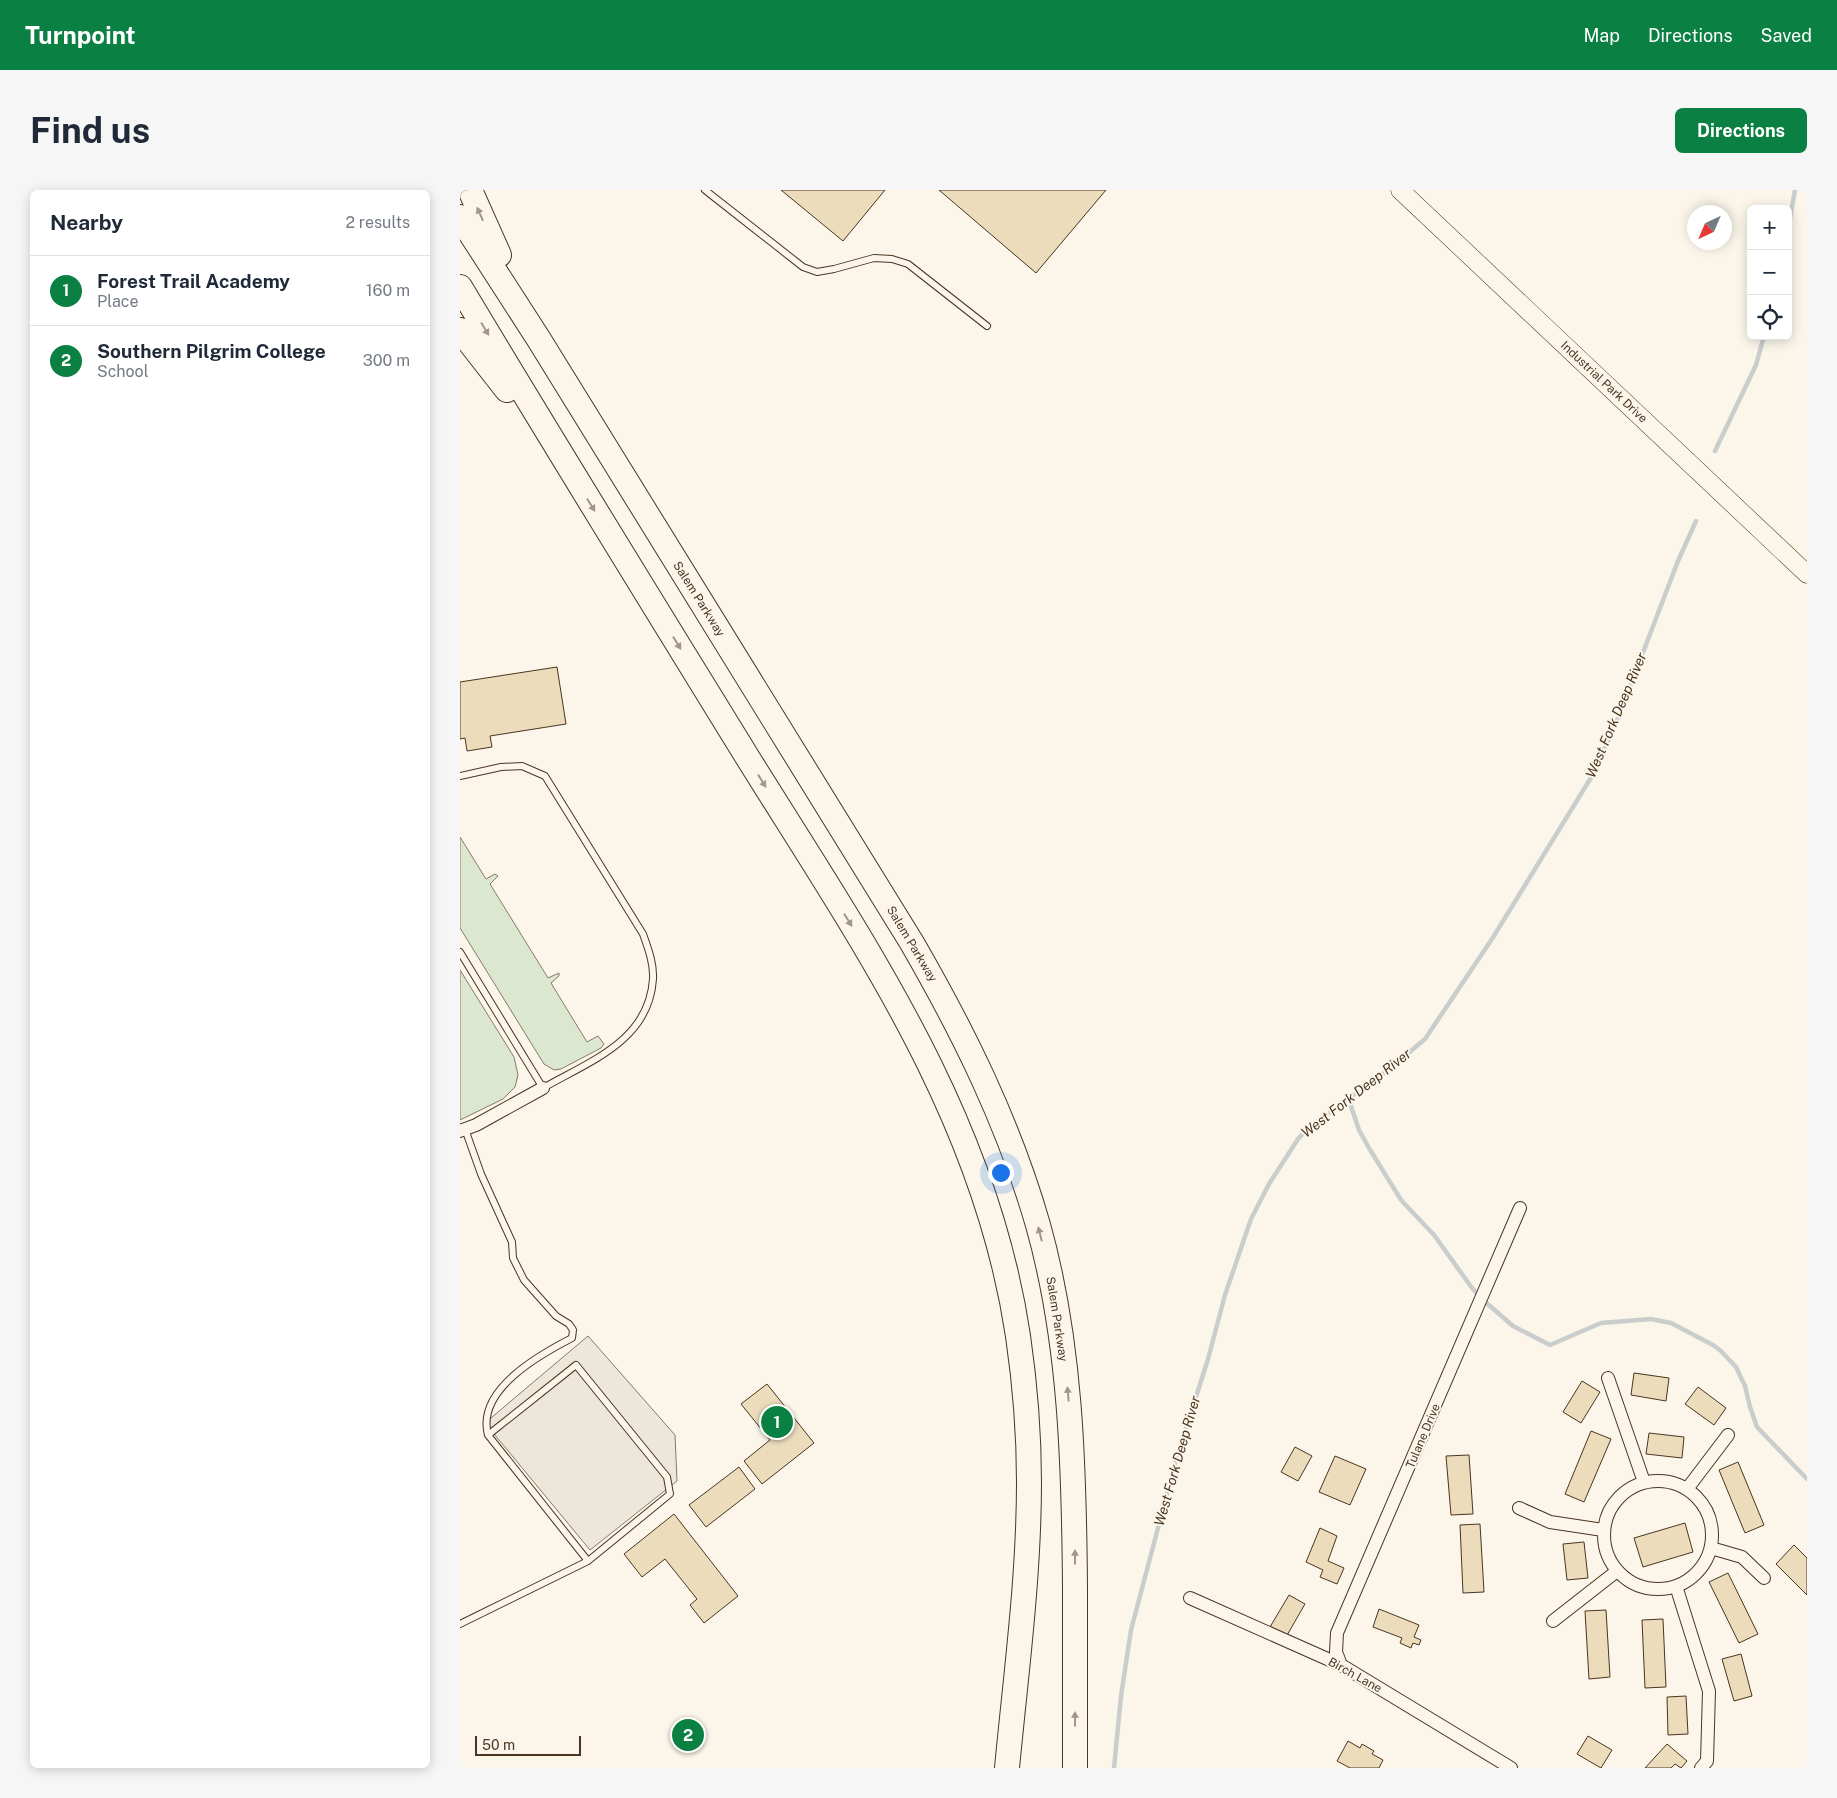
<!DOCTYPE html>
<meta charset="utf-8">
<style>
:root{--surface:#fff;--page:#f6f6f7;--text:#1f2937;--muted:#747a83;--line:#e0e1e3;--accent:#0b8043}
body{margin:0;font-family:"Public Sans",sans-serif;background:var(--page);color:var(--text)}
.controls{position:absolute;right:15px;top:15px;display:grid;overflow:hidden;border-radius:8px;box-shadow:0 2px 12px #0003}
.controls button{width:45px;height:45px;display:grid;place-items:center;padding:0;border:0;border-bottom:1px solid var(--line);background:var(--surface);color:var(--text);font:25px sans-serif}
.compass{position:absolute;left:1227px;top:15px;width:45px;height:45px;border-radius:50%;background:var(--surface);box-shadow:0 2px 12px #0003;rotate:224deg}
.scale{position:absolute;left:15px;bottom:12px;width:106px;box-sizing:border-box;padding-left:5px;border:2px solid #4a3520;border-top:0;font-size:14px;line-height:18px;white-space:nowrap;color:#4a3520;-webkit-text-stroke:4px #fbf6e9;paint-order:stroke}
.you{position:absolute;left:540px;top:982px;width:18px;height:18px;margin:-12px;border:4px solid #fff;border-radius:50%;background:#1a73e8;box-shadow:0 0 0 8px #1a73e833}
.badge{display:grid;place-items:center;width:32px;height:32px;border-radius:50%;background:var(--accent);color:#fff;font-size:16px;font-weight:700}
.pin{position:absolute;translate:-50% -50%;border:2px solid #fff;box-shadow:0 1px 5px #0006}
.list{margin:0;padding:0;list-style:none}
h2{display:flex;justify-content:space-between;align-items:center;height:65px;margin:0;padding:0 20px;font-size:21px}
h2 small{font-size:16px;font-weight:400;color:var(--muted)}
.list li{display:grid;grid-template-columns:32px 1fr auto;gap:15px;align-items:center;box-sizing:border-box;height:70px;padding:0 20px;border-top:1px solid var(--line)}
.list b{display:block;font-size:19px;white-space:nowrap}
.list p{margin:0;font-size:16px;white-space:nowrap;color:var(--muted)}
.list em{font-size:16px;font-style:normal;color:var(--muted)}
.icon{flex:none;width:28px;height:28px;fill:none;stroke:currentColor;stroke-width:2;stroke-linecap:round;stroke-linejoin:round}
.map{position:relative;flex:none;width:1347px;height:1578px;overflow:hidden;border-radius:8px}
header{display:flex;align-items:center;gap:30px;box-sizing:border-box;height:70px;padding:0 25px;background:var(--accent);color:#fff}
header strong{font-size:24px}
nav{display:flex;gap:28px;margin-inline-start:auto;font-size:18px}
.intro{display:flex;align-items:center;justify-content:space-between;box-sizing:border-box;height:120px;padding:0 30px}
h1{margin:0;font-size:35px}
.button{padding:12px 22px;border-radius:8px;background:var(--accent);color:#fff;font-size:18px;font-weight:700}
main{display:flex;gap:30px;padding:0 30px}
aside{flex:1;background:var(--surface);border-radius:8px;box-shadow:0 2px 12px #0003}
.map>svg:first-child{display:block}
.green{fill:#dce7d0;stroke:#887966}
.parking{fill:#ede7d9;stroke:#887966}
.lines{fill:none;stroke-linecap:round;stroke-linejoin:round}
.stream{stroke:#c9cecd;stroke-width:4.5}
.building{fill:#ecdcbc;stroke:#4a3520}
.lane-casing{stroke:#4a3520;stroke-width:8}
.street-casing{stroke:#4a3520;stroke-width:14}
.secondary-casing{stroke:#4a3520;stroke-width:19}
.highway-casing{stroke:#4a3520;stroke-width:26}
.lane{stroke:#fbf6e9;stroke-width:6}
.street{stroke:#fbf6e9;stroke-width:12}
.secondary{stroke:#fbf6e9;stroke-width:18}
.highway{stroke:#fbf6e9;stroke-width:24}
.oneway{fill:#a29684}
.labels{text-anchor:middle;stroke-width:4;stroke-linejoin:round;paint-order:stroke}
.street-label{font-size:12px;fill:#4a3520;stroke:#fbf6e9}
.water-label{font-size:14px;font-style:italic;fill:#4a3520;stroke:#fbf6e9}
</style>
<header>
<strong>Turnpoint</strong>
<nav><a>Map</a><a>Directions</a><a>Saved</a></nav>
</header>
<div class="intro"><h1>Find us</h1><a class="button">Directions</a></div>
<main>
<aside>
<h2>Nearby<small>2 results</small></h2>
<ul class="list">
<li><span class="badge">1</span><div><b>Forest Trail Academy</b><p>Place</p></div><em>160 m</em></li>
<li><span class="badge">2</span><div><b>Southern Pilgrim College</b><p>School</p></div><em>300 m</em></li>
</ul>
</aside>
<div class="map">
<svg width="1347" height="1578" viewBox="0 0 1347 1578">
<rect width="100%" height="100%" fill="#fbf6e9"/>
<path class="green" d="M0,647l26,42 9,-5 3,2 -8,8 58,94 11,-5v3l-8,7 36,59 11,-6 6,8 -3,4 -40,21 -7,1 -10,-6 -84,-136z
M0,780l54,87 4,18 -3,12 -12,12 -43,21z"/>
<path class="parking" d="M128,1146l87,99 2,46 -87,69 -105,-127z"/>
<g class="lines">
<path class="stream" d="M1328,39l7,-39
M1255,261l41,-86 8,-29
M889,910l10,30 10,18 32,52 33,35 38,53 11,12 30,26 37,19 51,-22 50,-4 20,4 42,22 8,6 15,16 9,19 5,21 7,20 50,52
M654,1578l7,-72 10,-66 45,-170 32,-101 17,-64 26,-76 18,-35 29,-45 9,-10 85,-62 33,-28 67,-100 100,-163 24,-53 62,-162 18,-40"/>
</g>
<path class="building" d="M321,0h104l-42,51z
M479,0h167l-70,83z
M97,477l9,57 -76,12 2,11 -25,4 -2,-13 -5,1v-57z
M1174,1183l35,5 -3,23 -35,-6z
M1122,1191l18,11 -19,31 -18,-11z
M307,1194l47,59 -52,41 -18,-23 26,-21 -29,-36z
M1238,1197l28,21 -12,17 -29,-21z
M1131,1241l20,8 -27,63 -19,-8z
M1189,1243l35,4 -2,21 -36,-4z
M835,1257l17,9 -14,25 -17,-9z
M1009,1265l4,59 -22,1 -5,-59z
M875,1266l31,13 -16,36 -31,-13z
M1278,1272l26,63 -19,8 -26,-63z
M279,1277l16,22 -49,38 -17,-22z
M214,1324l64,82 -34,27 -14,-18 7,-6 -32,-40 -23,18 -18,-23z
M1225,1333l8,29 -50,15 -9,-29z
M1020,1334l4,68 -21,1 -3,-68z
M860,1338l17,8 -9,25 16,7 -7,16 -17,-7 3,-7 -17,-8z
M1124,1352l4,36 -21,2 -4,-36z
M1334,1355l13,13v37l-31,-31z
M1268,1383l30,61 -19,9 -30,-61z
M829,1405l16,9 -19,33 -16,-10z
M919,1419l40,16 -5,12 7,3 -2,5 -6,-2 -2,5 -11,-5 2,-5 -29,-11z
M1146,1420l4,67 -21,2 -4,-68z
M1203,1429l3,68 -21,1 -3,-68z
M1281,1464l11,42 -18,5 -12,-42z
M1226,1506l2,38 -20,1 -1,-38z
M1128,1546l24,14 -11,18 -24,-14z
M888,1551l12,7 2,-4 12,7 -2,3 11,6 -4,8h-29l-13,-7z
M1207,1554l20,17 -6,7 -6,-4 -4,4h-26z"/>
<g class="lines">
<g class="lane-casing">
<path id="lane" d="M245,0l98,77 14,5 17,-3 40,-11 18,1 16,5 79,62
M0,586l41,-9 21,-1 23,10 98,158c5,14 11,30 10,45 -4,62 -63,82 -110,109l-83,-136
M5,939l16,45 31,68 1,16 11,22 32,36 13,8 4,6 -1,8c-33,17 -96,52 -84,97
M0,1434l128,-63 82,-67 -3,-17 -91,-112 -88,70 100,126"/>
</g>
<g class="street-casing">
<path id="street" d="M0,941l16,-6 67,-37
M1148,1188l36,104
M1144 1345a54 54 0 1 1 108 0a54 54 0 1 1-108 0Z
M1227,1299l41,-54
M1059,1318l31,14 53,8
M1251,1358l31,9 22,21
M1216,1396l33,105 -2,70 -6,7
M730,1408l151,67 170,103
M1093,1431l64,-50
M881,1475l-5,-13 1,-19 183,-425"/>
</g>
<g class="secondary-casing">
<path id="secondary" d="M940,0l407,384"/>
</g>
<g class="highway-casing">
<path id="highway" d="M10,0l29,65
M0,27l78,121 374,605c52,90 97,181 126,282 33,117 36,241 37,362 0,61 0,121 0,181
M0,97c94,157 190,312 286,468 115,185 239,359 272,581 7,48 11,97 11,146 0,96 -13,191 -22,286
M0,140l47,60"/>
</g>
<use href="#lane" class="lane"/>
<use href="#street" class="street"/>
<use href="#secondary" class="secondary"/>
<use href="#highway" class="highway"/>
</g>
<defs><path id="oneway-solid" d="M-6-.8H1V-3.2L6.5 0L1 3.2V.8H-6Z" transform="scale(1.25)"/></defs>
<g class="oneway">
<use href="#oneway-solid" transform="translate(20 24) rotate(-114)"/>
<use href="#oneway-solid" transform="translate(25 139) rotate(59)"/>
<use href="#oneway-solid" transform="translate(131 315) rotate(58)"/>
<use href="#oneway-solid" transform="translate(217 453) rotate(58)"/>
<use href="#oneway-solid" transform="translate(302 591) rotate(58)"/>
<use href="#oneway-solid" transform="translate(388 730) rotate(58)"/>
<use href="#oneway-solid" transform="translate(580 1044) rotate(-104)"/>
<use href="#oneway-solid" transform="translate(608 1204) rotate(-95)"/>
<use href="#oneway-solid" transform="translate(615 1367) rotate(-90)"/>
<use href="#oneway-solid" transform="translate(615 1529) rotate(-90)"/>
</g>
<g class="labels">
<g class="street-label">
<text transform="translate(1144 192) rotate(43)" y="4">Industrial Park Drive</text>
<text transform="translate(239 409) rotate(58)" y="4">Salem Parkway</text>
<text transform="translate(452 754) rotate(59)" y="4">Salem Parkway</text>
<text transform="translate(597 1129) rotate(81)" y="4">Salem Parkway</text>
<text transform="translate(963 1246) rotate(-67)" y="4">Tulane Drive</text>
<text transform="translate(895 1485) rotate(29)" y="4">Birch Lane</text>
</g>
<g class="water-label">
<text transform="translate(1156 525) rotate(-67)" y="5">West Fork Deep River</text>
<text transform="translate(896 903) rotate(-38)" y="5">West Fork Deep River</text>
<text transform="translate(717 1271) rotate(-74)" y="5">West Fork Deep River</text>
</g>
</g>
</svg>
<div class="controls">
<button>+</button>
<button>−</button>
<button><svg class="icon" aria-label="locate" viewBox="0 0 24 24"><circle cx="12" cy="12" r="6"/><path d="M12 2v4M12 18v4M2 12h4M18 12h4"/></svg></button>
</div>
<svg class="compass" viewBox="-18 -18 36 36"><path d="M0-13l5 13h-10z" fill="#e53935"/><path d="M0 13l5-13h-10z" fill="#747a83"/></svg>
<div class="scale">50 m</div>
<div class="you"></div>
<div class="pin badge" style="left:317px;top:1232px">1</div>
<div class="pin badge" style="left:228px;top:1545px">2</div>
</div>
</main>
